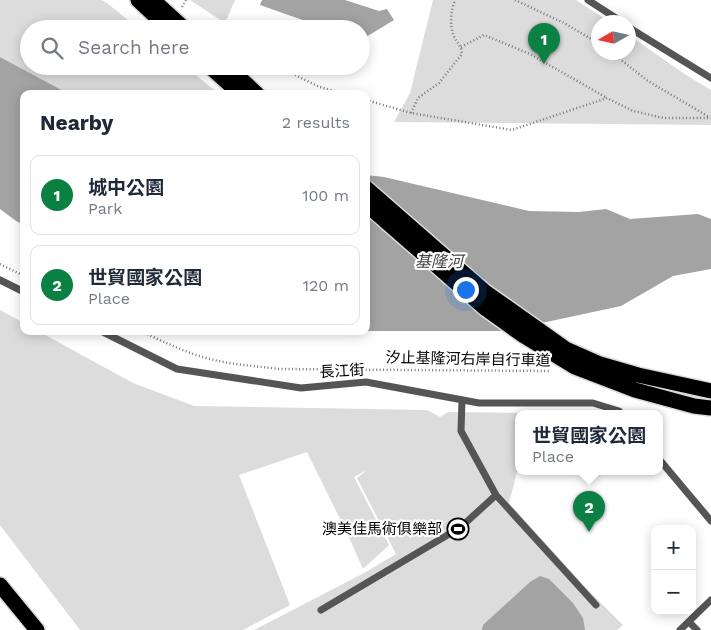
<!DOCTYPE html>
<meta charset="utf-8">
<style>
:root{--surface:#fff;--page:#f6f6f7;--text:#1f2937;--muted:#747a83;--line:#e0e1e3;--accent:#0b8043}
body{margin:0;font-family:"Work Sans","Noto Sans TC",sans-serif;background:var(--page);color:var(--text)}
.controls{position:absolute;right:15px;bottom:15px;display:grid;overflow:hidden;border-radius:10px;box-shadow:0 2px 12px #0003}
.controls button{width:45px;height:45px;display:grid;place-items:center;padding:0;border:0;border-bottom:1px solid var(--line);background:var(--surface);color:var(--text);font:25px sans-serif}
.compass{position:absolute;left:591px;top:15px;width:45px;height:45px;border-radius:50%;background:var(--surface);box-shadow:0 2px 12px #0003;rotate:261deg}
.you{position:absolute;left:465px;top:289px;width:18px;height:18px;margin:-12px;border:4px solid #fff;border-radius:50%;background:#1a73e8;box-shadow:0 0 0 8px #1a73e833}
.badge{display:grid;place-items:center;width:32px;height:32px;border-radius:50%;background:var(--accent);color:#fff;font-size:16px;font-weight:700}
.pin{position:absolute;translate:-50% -41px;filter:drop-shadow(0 1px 2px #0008)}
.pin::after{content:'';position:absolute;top:26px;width:18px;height:15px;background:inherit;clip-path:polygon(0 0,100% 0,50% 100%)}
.popup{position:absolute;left:515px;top:410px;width:148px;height:65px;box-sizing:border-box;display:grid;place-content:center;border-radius:10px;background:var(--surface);filter:drop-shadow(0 1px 4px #0005);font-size:16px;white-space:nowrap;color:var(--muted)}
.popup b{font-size:19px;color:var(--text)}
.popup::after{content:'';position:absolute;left:50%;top:100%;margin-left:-10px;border:10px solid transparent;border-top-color:var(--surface)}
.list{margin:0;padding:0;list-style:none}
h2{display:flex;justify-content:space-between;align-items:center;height:65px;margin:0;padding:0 20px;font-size:21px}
h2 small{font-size:16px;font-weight:400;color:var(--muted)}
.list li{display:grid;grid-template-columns:32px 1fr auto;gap:15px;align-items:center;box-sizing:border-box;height:80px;margin:0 10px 10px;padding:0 10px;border:1px solid var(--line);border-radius:10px}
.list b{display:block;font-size:19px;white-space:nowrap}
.list p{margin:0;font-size:16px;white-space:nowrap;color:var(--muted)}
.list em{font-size:16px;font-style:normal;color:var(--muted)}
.icon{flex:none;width:28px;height:28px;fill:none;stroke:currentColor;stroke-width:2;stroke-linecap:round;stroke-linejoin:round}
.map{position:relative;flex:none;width:711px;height:630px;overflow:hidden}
.search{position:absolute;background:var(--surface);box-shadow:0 2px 12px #0003;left:20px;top:20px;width:350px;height:55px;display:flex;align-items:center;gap:12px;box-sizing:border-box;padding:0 18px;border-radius:28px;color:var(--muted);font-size:19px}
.panel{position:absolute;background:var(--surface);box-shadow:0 2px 12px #0003;left:20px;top:90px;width:350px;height:245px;border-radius:10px}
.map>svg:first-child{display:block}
.green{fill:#dcdcdc}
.water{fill:#a3a3a3}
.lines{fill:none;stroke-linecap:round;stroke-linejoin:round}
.highway-casing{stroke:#dbdbdb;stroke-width:18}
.path{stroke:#777;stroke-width:2.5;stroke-dasharray:1 2.5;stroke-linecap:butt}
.lane{stroke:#555;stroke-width:7}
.highway{stroke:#000;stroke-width:15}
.highway-bridge-casing{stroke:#dbdbdb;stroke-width:18;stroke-linecap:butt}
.highway-bridge{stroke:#000;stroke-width:15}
.labels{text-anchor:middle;stroke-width:4.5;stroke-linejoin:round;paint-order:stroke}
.street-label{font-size:15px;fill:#000;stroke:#fff}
.poi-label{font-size:15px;fill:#000;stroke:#fff;text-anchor:end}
.water-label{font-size:16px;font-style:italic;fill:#444;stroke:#fff}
</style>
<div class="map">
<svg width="711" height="630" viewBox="0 0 711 630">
<rect width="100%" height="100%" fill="#fff"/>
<path class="green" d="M0,0h101l6,3 32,26h-110v37h156l34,28h-150l-69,-37z
M190,0h45l-10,23z
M433,0h143l34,22h-12v30h30l1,-17 57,40 25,15v35l-317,-3 16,-29z
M0,310l24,13v8h14l95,52 61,23 233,4 13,7 8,-5 79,1h-8v51l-10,39 76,84 38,38 -6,5h-363l112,-58 30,-18 -39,-76 10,-8 -13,7 35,68 -26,24 -15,-34 -41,-83 -68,23 51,130 -47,25h-163l-80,-105z"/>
<path class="water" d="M262,0h83l34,11 8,-2 7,11 -28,17h-5v-8h-33l-68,-24z
M0,57l69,37h-45v131l-8,-4 -16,-12z
M366,175l18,2 145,34 50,1 27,-3 24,10 68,-5 13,5v50l-38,7 -52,30 -117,25h-138z
M540,576l9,3 24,24 10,15 2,12h-103l1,-5 47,-43z"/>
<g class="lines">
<g class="highway-casing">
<path id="highway" d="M138,0l31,29
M153,0l32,29
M209,66l31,28
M227,66l30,28
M0,585l37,45"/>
</g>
<path class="path" d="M515,0l49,23 34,20
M182,7l4,-7
M461,47l23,-12 46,19 77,44
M611,52l37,29 61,36
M276,66l44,21 24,7
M366,100l45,13 101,17 95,-32 26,13 31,7h47
M411,113l7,-15 21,-15 23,-29c-1,-10 -5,-10 -8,-18 -5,-10 -3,-26 1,-36
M0,264l24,12
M141,331c23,11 45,22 69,28 23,6 46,7 70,10l271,2"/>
<path class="lane" d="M588,0l34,22
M628,27l83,51
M0,280l24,12
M101,331l76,38 124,19 65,-6 113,21h114l26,8 2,2
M462,400l-1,31 35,64 100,110
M659,459l52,62
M321,610l140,-83 35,-32
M689,622l8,8
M680,630l31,-30"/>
<use href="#highway" class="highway"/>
<g class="highway-bridge-casing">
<path id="highway-bridge" d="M366,188l118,103 82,58 34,15 38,11 73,16
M366,204l120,105 35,25 54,33 60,23 59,16 17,2"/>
</g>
<use href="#highway-bridge" class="highway-bridge"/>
</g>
<defs>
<g id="stadium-ring" transform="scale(1.125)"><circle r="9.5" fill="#fff" stroke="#000" stroke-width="1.5"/><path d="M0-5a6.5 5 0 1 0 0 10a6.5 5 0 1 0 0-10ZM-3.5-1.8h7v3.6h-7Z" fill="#000"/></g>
</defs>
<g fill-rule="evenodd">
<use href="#stadium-ring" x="458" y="529"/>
</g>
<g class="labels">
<g class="street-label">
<text transform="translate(468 359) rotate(1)" y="5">汐止基隆河右岸自行車道</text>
<text transform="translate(342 371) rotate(-3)" y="5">長江街</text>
</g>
<g class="poi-label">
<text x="442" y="534">澳美佳馬術俱樂部</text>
</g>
<g class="water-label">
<text x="439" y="267">基隆河</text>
</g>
</g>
</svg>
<div class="controls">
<button>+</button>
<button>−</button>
</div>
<svg class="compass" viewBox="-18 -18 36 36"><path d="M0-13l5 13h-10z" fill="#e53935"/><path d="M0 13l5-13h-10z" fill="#747a83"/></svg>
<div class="you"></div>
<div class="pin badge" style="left:544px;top:64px">1</div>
<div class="pin badge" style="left:589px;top:532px">2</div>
<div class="popup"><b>世貿國家公園</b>Place</div>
<div class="search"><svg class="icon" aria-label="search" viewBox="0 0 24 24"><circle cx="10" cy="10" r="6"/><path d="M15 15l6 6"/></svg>Search here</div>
<section class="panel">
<h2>Nearby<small>2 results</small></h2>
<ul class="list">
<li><span class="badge">1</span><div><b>城中公園</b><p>Park</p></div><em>100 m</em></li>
<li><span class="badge">2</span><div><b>世貿國家公園</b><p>Place</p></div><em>120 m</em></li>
</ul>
</section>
</div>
